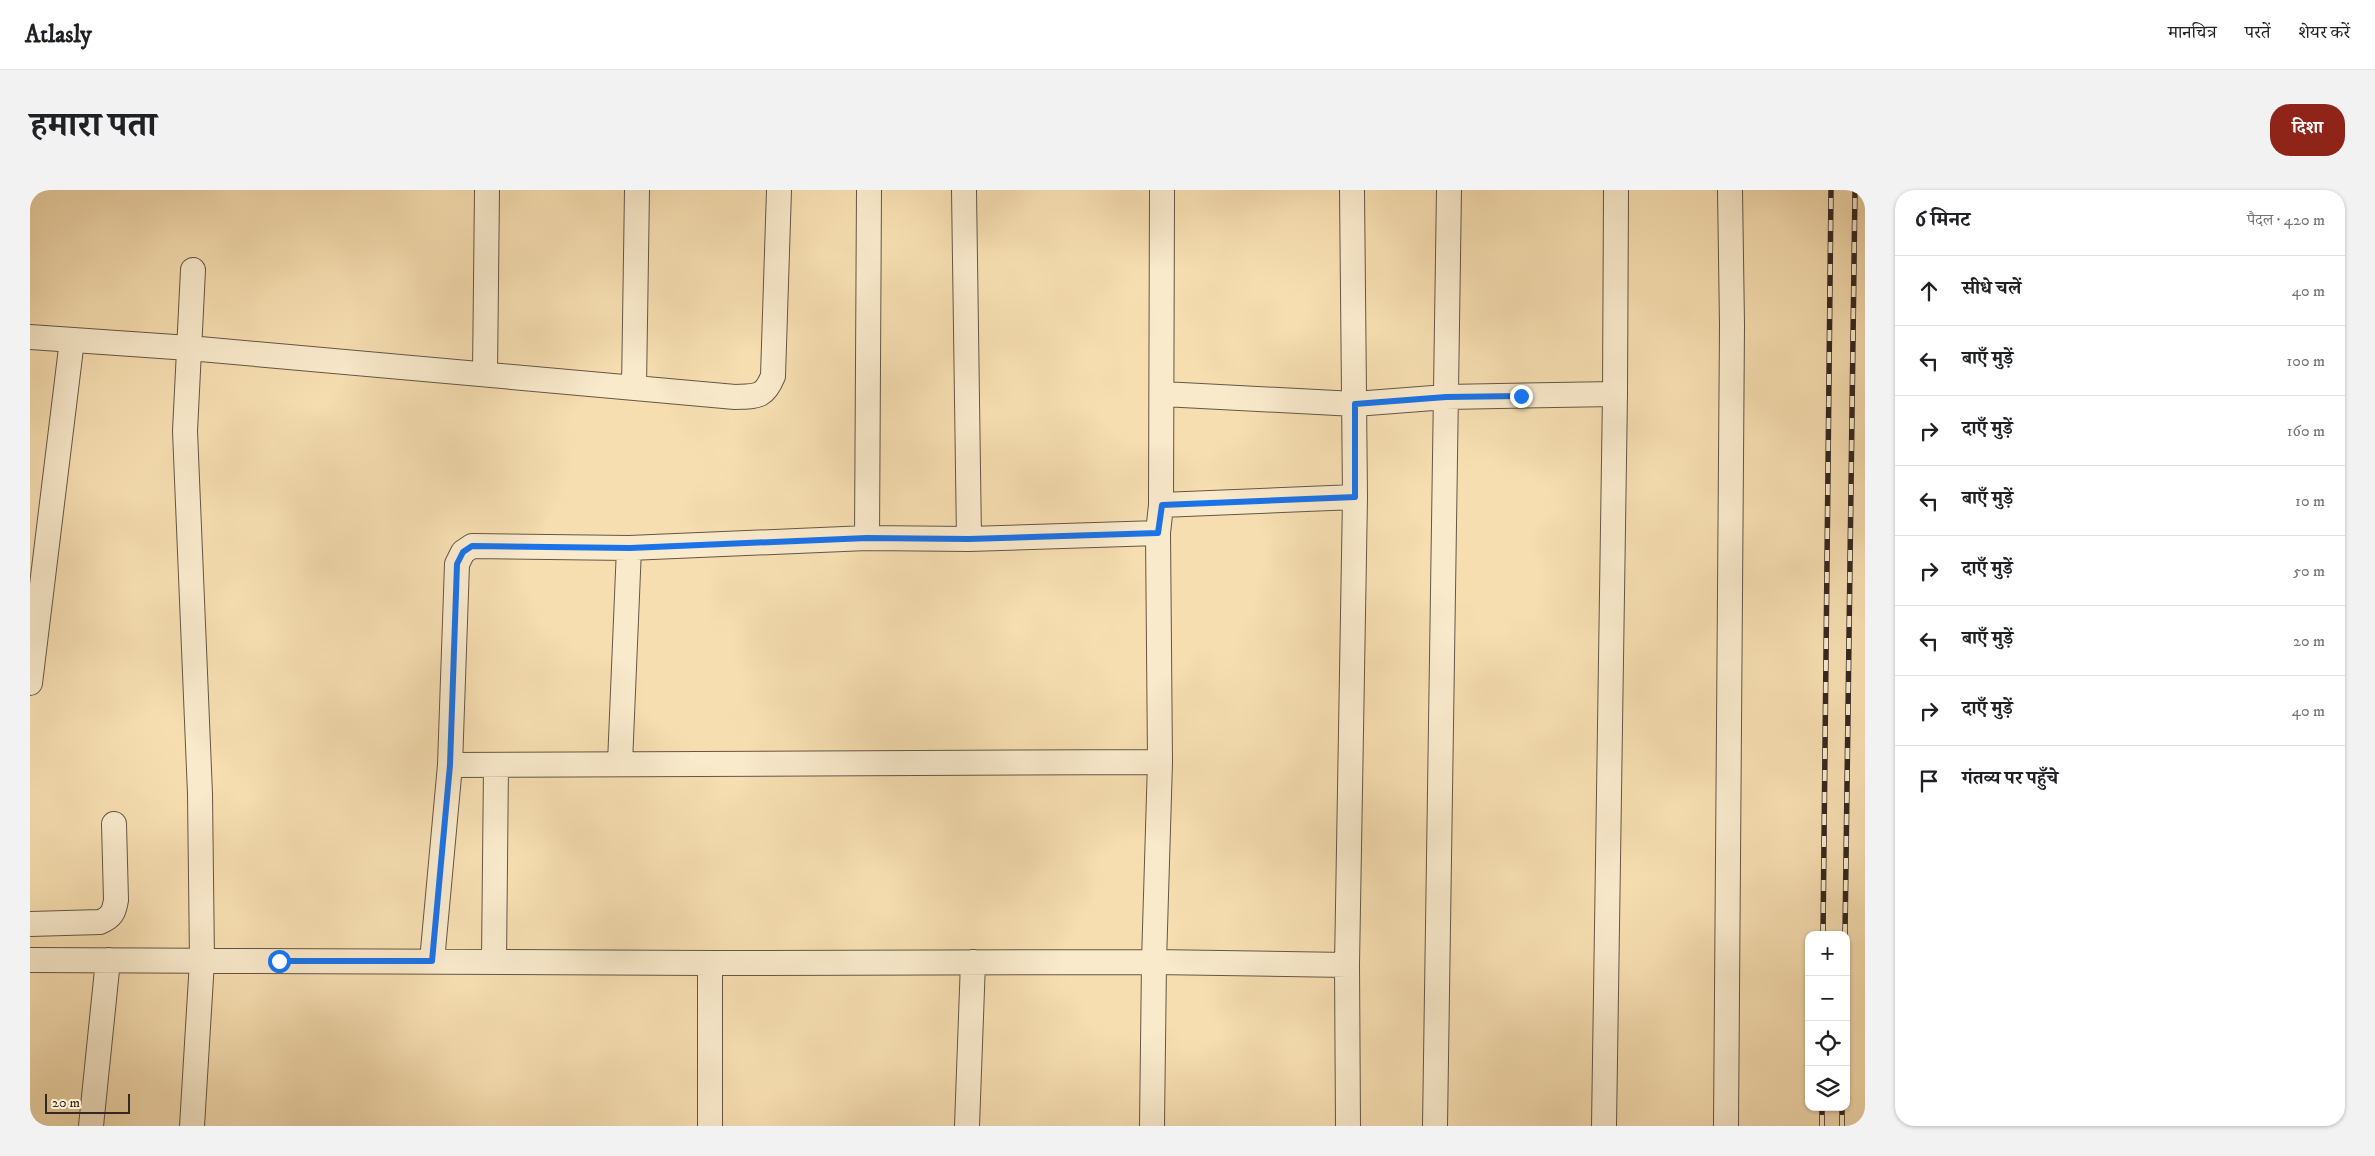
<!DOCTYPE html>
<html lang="hi">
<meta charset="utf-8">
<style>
:root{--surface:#fff;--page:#f2f2f2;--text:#202124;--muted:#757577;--line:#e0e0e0;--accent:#8f2418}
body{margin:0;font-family:"IM FELL DW Pica","Noto Serif Devanagari",serif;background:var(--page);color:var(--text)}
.controls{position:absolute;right:15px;bottom:15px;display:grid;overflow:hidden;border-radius:10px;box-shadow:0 1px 4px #0004}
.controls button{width:45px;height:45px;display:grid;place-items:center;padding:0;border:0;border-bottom:1px solid var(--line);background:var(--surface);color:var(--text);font:25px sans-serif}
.scale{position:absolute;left:15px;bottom:12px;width:85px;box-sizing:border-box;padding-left:5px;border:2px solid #352823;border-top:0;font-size:14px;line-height:18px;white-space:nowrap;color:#352823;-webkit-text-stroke:4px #f9eacc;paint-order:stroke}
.stop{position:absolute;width:15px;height:15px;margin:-11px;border:4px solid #1a73e8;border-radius:50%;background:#fff}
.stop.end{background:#1a73e8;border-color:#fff;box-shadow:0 1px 5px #0008}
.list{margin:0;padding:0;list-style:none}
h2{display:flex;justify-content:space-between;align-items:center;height:65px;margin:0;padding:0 20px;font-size:21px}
h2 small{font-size:16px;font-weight:400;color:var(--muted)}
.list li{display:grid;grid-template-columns:32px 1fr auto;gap:15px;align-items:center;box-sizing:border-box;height:70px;padding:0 20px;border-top:1px solid var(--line)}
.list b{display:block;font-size:19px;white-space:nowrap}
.list em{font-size:16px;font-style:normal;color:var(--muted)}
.icon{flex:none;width:28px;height:28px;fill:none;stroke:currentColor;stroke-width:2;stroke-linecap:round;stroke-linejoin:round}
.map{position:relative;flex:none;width:1835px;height:936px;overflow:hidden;border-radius:20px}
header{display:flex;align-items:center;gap:30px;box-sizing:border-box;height:70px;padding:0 25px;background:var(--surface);border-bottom:1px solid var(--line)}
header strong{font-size:24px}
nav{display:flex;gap:28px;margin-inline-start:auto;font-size:18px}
.intro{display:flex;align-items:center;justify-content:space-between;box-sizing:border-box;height:120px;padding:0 30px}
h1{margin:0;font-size:35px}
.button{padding:12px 22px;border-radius:20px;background:var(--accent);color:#fff;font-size:18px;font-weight:700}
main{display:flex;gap:30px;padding:0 30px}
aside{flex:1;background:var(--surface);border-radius:20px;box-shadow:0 1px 4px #0004}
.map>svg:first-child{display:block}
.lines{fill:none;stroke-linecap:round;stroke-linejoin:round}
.minor-casing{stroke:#655646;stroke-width:26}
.minor{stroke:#f9eacc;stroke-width:24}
.rail-casing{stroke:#352823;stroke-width:5.5}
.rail{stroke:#f9eacc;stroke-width:4;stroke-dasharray:11;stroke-linecap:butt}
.route{stroke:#1a73e8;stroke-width:6}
</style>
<header>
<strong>Atlasly</strong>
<nav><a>मानचित्र</a><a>परतें</a><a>शेयर करें</a></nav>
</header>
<div class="intro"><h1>हमारा पता</h1><a class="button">दिशा</a></div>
<main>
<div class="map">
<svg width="1835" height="936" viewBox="0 0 1835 936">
<rect width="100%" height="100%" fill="#f6deb1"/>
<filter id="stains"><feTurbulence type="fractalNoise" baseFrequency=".004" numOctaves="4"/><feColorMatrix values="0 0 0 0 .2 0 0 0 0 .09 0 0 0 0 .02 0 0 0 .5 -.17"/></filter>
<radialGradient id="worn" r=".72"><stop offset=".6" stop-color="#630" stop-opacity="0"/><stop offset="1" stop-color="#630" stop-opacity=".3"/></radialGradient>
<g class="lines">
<g class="minor-casing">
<path id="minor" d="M934,0l5,349
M0,147l159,11 546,49c22,-1 29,1 38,-21l6,-186
M455,184l2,-184
M604,198l3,-198
M1133,204l192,10 91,-7 169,-3
M1131,315l194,-8
M837,348l2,-348
M0,493l42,-343
M590,573l9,-215
M420,575l710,-3
M0,734l70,-2c12,-5 14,-10 16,-22l-2,-76
M0,770l680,3 444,-1 193,3
M402,771l18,-196 7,-201 6,-12 9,-6 157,2 238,-10 102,1 189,-6
M464,771l2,-196
M680,773v163
M61,936l17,-166
M162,936l10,-165 -2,-167 -15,-363 8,-161
M937,936l6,-164
M1122,936l2,-164 6,-200 -2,-229 3,-28 1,-315
M1318,936l-1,-161 8,-468 -3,-307
M1405,936l14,-936
M1574,936l11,-732 1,-204
M1696,936l6,-801 -2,-135"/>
</g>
<use href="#minor" class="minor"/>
<g class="rail-casing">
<path id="rail" d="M1793,745l8,-745
M1815,745l10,-745
M1792,936v-19
M1812,936v-19"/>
</g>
<use href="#rail" class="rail"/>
</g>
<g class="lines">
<path class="route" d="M249,771h153l18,-196 7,-201 6,-12 9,-6 158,2 237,-10 102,1 189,-6 4,-28 193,-8v-93l91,-7 75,-1"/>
</g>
<rect width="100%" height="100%" filter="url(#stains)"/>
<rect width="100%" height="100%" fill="url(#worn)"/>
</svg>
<div class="controls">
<button>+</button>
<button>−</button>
<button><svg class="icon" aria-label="locate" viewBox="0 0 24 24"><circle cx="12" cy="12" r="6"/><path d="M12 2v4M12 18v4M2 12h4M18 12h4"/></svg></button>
<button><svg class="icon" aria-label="layers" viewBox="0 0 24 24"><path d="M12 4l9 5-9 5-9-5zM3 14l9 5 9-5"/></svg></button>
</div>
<div class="scale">20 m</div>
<div class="stop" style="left:249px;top:771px"></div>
<div class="stop end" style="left:1491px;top:206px"></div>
</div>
<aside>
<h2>6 मिनट<small>पैदल · 420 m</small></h2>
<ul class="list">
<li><svg class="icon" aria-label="ahead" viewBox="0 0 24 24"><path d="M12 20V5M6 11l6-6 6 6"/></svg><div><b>सीधे चलें</b></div><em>40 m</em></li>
<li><svg class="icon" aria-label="left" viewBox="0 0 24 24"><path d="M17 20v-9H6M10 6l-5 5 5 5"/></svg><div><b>बाएँ मुड़ें</b></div><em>100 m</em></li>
<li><svg class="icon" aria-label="right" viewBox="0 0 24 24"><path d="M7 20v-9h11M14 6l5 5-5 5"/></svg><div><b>दाएँ मुड़ें</b></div><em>160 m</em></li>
<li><svg class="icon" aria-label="left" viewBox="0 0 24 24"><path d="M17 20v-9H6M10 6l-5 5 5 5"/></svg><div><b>बाएँ मुड़ें</b></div><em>10 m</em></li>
<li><svg class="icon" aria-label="right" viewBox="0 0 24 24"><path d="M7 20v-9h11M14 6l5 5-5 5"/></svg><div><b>दाएँ मुड़ें</b></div><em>50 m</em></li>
<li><svg class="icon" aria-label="left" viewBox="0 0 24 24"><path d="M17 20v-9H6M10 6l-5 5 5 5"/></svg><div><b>बाएँ मुड़ें</b></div><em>20 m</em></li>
<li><svg class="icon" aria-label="right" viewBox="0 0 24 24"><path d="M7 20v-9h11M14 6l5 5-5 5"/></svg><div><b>दाएँ मुड़ें</b></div><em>40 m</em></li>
<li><svg class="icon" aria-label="arrive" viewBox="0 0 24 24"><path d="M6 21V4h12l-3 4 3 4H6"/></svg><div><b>गंतव्य पर पहुँचे</b></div></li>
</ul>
</aside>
</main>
